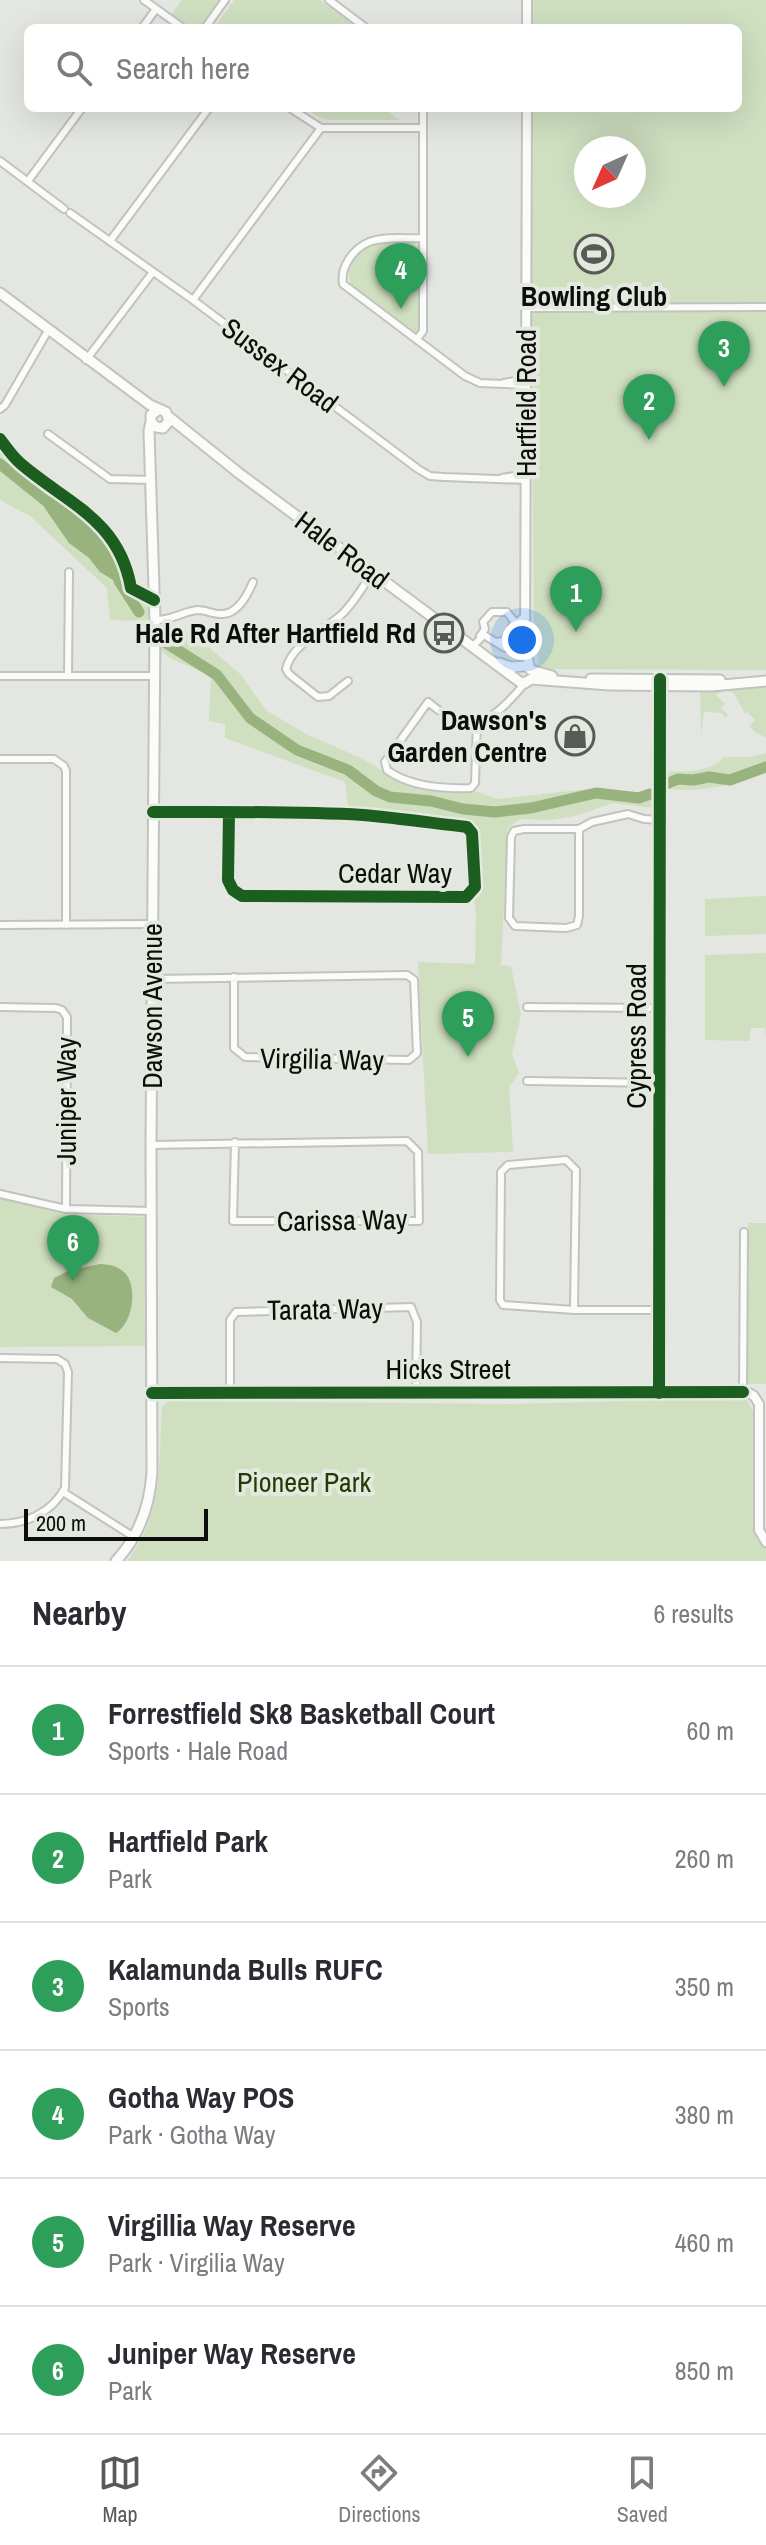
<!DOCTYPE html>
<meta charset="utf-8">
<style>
:root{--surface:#fff;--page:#f7f7f7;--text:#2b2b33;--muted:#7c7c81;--line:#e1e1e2;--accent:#575a56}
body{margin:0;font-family:"Archivo Narrow",sans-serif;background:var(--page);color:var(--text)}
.compass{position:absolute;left:574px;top:136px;width:72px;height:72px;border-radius:50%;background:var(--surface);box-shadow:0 8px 32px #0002;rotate:225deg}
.scale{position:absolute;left:24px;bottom:20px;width:184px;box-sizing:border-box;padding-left:8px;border:4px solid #0c0e0b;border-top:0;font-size:22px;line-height:28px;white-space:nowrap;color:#0c0e0b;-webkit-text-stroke:6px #e3e9de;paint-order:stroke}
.you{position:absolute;left:522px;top:640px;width:28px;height:28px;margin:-20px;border:6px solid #fff;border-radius:50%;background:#1a73e8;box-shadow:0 0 0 12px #1a73e833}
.badge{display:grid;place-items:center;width:52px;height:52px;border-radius:50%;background:var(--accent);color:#fff;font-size:26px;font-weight:700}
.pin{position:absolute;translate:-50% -66px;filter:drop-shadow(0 2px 4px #0008)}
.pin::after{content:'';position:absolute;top:42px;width:28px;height:24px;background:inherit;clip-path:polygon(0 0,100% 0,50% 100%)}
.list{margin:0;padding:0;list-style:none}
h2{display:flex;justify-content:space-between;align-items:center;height:104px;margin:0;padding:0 32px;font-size:34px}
h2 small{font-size:26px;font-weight:400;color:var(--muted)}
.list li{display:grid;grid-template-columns:52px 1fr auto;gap:24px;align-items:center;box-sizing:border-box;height:128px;padding:0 32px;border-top:2px solid var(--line)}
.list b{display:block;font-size:30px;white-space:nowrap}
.list p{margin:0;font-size:26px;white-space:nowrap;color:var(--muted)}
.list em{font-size:26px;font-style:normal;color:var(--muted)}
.icon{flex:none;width:44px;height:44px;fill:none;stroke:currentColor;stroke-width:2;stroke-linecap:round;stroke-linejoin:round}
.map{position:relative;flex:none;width:766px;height:1561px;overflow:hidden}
.search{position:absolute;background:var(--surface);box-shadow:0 8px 32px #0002;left:24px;right:24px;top:24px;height:88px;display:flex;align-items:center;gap:20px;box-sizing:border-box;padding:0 28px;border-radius:12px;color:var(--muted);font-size:30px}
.sheet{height:872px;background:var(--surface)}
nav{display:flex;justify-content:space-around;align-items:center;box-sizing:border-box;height:112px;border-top:2px solid var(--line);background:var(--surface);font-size:22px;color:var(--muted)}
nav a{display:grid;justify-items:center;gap:4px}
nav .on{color:var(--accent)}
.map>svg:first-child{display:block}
.green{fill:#cfdfc0;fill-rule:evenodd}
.water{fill:#99b37e}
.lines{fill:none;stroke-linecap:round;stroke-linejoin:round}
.river{stroke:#99b37e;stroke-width:11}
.minor-casing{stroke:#c1c3bf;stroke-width:10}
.tertiary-casing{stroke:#c1c3bf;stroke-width:12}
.secondary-casing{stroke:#c1c3bf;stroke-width:13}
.minor{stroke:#fbfbfa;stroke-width:6}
.tertiary{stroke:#fbfbfa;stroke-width:8}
.secondary{stroke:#fbfbfa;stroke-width:9}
.cycleway-casing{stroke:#e3e9de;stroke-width:17}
.cycleway{stroke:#1b5e20;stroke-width:12}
.labels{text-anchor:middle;stroke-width:8;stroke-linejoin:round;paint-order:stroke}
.poi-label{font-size:28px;font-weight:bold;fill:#0c0e0b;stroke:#e3e9de;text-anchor:end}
.street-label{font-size:28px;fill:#0c0e0b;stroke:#e3e9de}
.park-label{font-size:28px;fill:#243b03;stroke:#e3e9de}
</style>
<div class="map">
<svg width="766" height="1561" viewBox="0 0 766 1561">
<rect width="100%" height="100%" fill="#e3e6e1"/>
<path class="green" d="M182,0h43l-20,28h-22l-14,-10z
M234,0h86l38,28h-144z
M533,0h233v670l-227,-1 -5,-51 -3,-295 2,-215h205v-80h-205zM586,148h48v48h-48z
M306,108h78l15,12h-70l-9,-2z
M383,243h30l7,5 1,82 -4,4 -64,-46c-14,-23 9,-41 30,-45z
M0,434l19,24 67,48 22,24 23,33 12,30 8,6 10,28 32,7 47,40 27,37 41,24 53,23 46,27 47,8 25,-1 18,7 101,-11 57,11 -1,9 -41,-5 -38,13 -25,4 -30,-1 -12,9 -7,137 10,1 10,49 -9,39 7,19 -10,14 4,65 -85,2 -10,-192 57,2 1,-51 -2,-14 3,-11 -3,-62 -125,-14 -4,-30 -120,-44v-14l-16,-3 2,-45 -41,-18 -17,-13 -2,-24 -41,-1 -3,-32 -77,-72 -30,-16z
M766,681v56l-10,-4 -7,-7 6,-6 -8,-8 -2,2 -11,-21 -9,-3 -9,5 9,9 -4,4 7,7 -3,3 -4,-5 -17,-1 -3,22 -1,-48z
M766,753v19c-39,14 -58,20 -101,17l1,-17c20,-1 44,1 58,-15h24z
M766,896v38l-61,2v-37z
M766,953v83l-1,-8h-14l-2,13 -44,-1v-85z
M0,1198l70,16 75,3 1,129 -146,1z
M748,1223h18v161h-19z
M739,1398l9,3 7,15 2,117 9,15v13h-639c38,-50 31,-94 35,-154l5,-6 346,3z"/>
<path class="water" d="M49,496l17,7 39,35 24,51 -5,4 -11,-13 -13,-8 -11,-14 -20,-15 -25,-36 -1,-7z
M100,1264c10,1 17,1 25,9 13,14 8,50 -9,60l-28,-15 -16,-19 -21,-12 3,-9 14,-7z"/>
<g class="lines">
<path class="river" d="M0,464l56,45
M119,581l20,31
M163,641l54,34 33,43 47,32 51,20 28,21 14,6 41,4 32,8 32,3 36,-4 65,-15 43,5 11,-4
M666,784l12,-5 15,1 16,-3 21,3 36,-13"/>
<g class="minor-casing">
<path id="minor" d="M144,0l39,28
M329,0l37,28
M142,28l14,-19
M205,28l20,-28
M290,108l31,20h102
M0,161l64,48
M28,181l54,-73
M70,213l123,87 225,169 12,7 14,1 82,3
M422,238c-16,1 -38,-2 -53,4 -16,7 -29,25 -26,42l122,92 15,7 46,2
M110,241l99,-133
M193,300l128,-172
M526,308l240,-1
M417,339l6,-8v-223
M86,360l67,-88
M504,383l22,-4
M0,409l5,-4 44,-76
M48,434l62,45 41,1
M502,478l24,-4
M155,620c19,0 28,-9 43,-10 8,0 17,5 25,4 15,-1 25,-20 30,-32
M480,636l5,-7 -2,-7 9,-10h15l10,13
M495,642l9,-1 11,-20
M473,646l11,-11 21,13 11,-3 9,1
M513,646c8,-8 0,-19 8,-27
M0,676h154
M68,676l1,-104
M348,681l-19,15 -11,1 -29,-23 -3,-5c6,-25 37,-38 55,-54 12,-11 22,-28 31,-42
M477,721l-2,62 -4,5c-28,1 -61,-1 -84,-18l-2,-8 43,-60c8,6 19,16 28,18 33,8 50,-15 69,-37
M0,759h54l10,7 2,5v154
M153,812c70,0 140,-1 210,3 35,3 69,8 104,12l5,6 3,54 -9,10 -224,-1 -9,-6 -5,-10 1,-68
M579,829v87l-2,9 -11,3 -51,-2 -6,-8 2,-81 3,-6 10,-2h55l13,-7 36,-8 16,5 16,1
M0,925l152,-1
M153,979l254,-4 7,5 3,73 -8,7 -164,-3 -11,-9v-71
M0,1007l56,1 6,2 5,7 -1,192
M527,1007l133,1
M527,1081l133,2
M151,1145l256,-4 11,11 1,69h-186l2,-79
M0,1194l66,15 86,2
M574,1310l2,-140 -10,-10 -58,5 -7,7 -1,128 3,5 71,5h86
M0,1358l57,1 8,5 3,8 -3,116c-13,24 -38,36 -65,36
M743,1392l1,-160
M230,1394v-74l6,-8 175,-5 6,15 -1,72
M63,1492l71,45"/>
</g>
<g class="tertiary-casing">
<path id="tertiary" d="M527,0v28
M527,108l-2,538 5,22
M152,1393h597l5,3 5,8v126l7,12
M659,1393l1,-711"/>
</g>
<g class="secondary-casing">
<path id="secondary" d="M0,293l150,112 16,7 3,9 -6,7 -7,-1 -5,-5v-7l7,-5
M169,417l71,57 280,208 5,1 6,-4 78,6 102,1 55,-5
M499,663l12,4 16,-1 4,4 21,6
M591,679l129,1
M116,1561c23,-25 34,-56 36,-89l-1,-327 4,-525 -6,-189 2,-9"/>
</g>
<use href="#minor" class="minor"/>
<use href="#tertiary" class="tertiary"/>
<use href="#secondary" class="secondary"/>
<g class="cycleway-casing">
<path id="cycleway" d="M0,439c6,8 12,17 20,24 46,40 99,56 111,125l23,12
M153,812c70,0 140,-1 210,3 35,3 69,8 104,12l5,6 3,54 -9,10 -224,-1 -9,-6 -5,-10 1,-68
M152,1393l591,-1
M659,1393l1,-714"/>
</g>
<use href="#cycleway" class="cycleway"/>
</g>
<defs>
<g id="stadium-ring" transform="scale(2)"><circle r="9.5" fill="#e3e9de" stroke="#575a56" stroke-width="1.5"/><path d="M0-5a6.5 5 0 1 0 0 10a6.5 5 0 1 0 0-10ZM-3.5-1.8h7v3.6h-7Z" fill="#575a56"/></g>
<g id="bus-ring" transform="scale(2)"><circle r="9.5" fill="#e3e9de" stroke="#575a56" stroke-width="1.5"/><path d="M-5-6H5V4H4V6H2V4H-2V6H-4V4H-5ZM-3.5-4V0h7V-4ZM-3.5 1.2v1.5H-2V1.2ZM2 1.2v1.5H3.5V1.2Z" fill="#575a56"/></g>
<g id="shop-ring" transform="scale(2)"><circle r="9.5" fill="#e3e9de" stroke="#575a56" stroke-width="1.5"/><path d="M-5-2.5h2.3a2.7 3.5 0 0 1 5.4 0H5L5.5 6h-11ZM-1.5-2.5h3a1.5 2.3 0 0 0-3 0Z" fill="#575a56"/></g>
</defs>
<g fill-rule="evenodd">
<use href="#stadium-ring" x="594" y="254"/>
<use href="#bus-ring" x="444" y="633"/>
<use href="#shop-ring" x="575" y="736"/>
</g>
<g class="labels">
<g class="poi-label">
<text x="594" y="306" text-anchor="middle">Bowling Club</text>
<text x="416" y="643">Hale Rd After Hartfield Rd</text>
<text x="547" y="730">Dawson's<tspan x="547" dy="32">Garden Centre</tspan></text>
</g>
<g class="street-label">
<text transform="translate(280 365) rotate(37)" y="10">Sussex Road</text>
<text transform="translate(526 403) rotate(-90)" y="10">Hartfield Road</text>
<text transform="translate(342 550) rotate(37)" y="10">Hale Road</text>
<text x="395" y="883">Cedar Way</text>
<text transform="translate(152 1006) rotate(-90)" y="10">Dawson Avenue</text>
<text transform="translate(636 1036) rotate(-90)" y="10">Cypress Road</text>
<text transform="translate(322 1059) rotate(1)" y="10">Virgilia Way</text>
<text transform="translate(66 1101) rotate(-90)" y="10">Juniper Way</text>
<text transform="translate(342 1220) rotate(-1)" y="10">Carissa Way</text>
<text transform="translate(325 1309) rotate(-1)" y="10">Tarata Way</text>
<text x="448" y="1379">Hicks Street</text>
</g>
<g class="park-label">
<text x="304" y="1492">Pioneer Park</text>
</g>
</g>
</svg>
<svg class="compass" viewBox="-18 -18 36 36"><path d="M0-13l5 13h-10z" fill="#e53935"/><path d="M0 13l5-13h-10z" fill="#7c7c81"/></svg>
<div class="scale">200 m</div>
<div class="you"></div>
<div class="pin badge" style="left:576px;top:632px;background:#2e9e5b">1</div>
<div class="pin badge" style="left:649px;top:440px;background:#2e9e5b">2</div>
<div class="pin badge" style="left:724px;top:387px;background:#2e9e5b">3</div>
<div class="pin badge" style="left:401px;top:309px;background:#2e9e5b">4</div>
<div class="pin badge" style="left:468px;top:1057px;background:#2e9e5b">5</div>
<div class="pin badge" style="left:73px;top:1281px;background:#2e9e5b">6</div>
<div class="search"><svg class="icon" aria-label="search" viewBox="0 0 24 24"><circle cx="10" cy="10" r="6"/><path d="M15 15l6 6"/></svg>Search here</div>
</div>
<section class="sheet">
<h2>Nearby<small>6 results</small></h2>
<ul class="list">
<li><span class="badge" style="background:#2e9e5b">1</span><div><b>Forrestfield Sk8 Basketball Court</b><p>Sports · Hale Road</p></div><em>60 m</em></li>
<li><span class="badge" style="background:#2e9e5b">2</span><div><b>Hartfield Park</b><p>Park</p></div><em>260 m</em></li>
<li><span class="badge" style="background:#2e9e5b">3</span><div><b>Kalamunda Bulls RUFC</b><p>Sports</p></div><em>350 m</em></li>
<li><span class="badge" style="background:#2e9e5b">4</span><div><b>Gotha Way POS</b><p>Park · Gotha Way</p></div><em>380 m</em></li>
<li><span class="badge" style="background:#2e9e5b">5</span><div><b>Virgillia Way Reserve</b><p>Park · Virgilia Way</p></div><em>460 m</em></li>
<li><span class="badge" style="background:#2e9e5b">6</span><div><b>Juniper Way Reserve</b><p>Park</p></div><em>850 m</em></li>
</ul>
</section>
<nav>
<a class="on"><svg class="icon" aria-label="map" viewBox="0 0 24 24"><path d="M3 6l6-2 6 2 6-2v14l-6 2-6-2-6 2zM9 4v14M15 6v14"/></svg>Map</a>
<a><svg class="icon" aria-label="directions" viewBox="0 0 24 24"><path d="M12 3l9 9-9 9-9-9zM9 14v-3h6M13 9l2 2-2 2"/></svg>Directions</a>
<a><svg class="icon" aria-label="saved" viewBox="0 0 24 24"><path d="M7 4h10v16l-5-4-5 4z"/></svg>Saved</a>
</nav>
